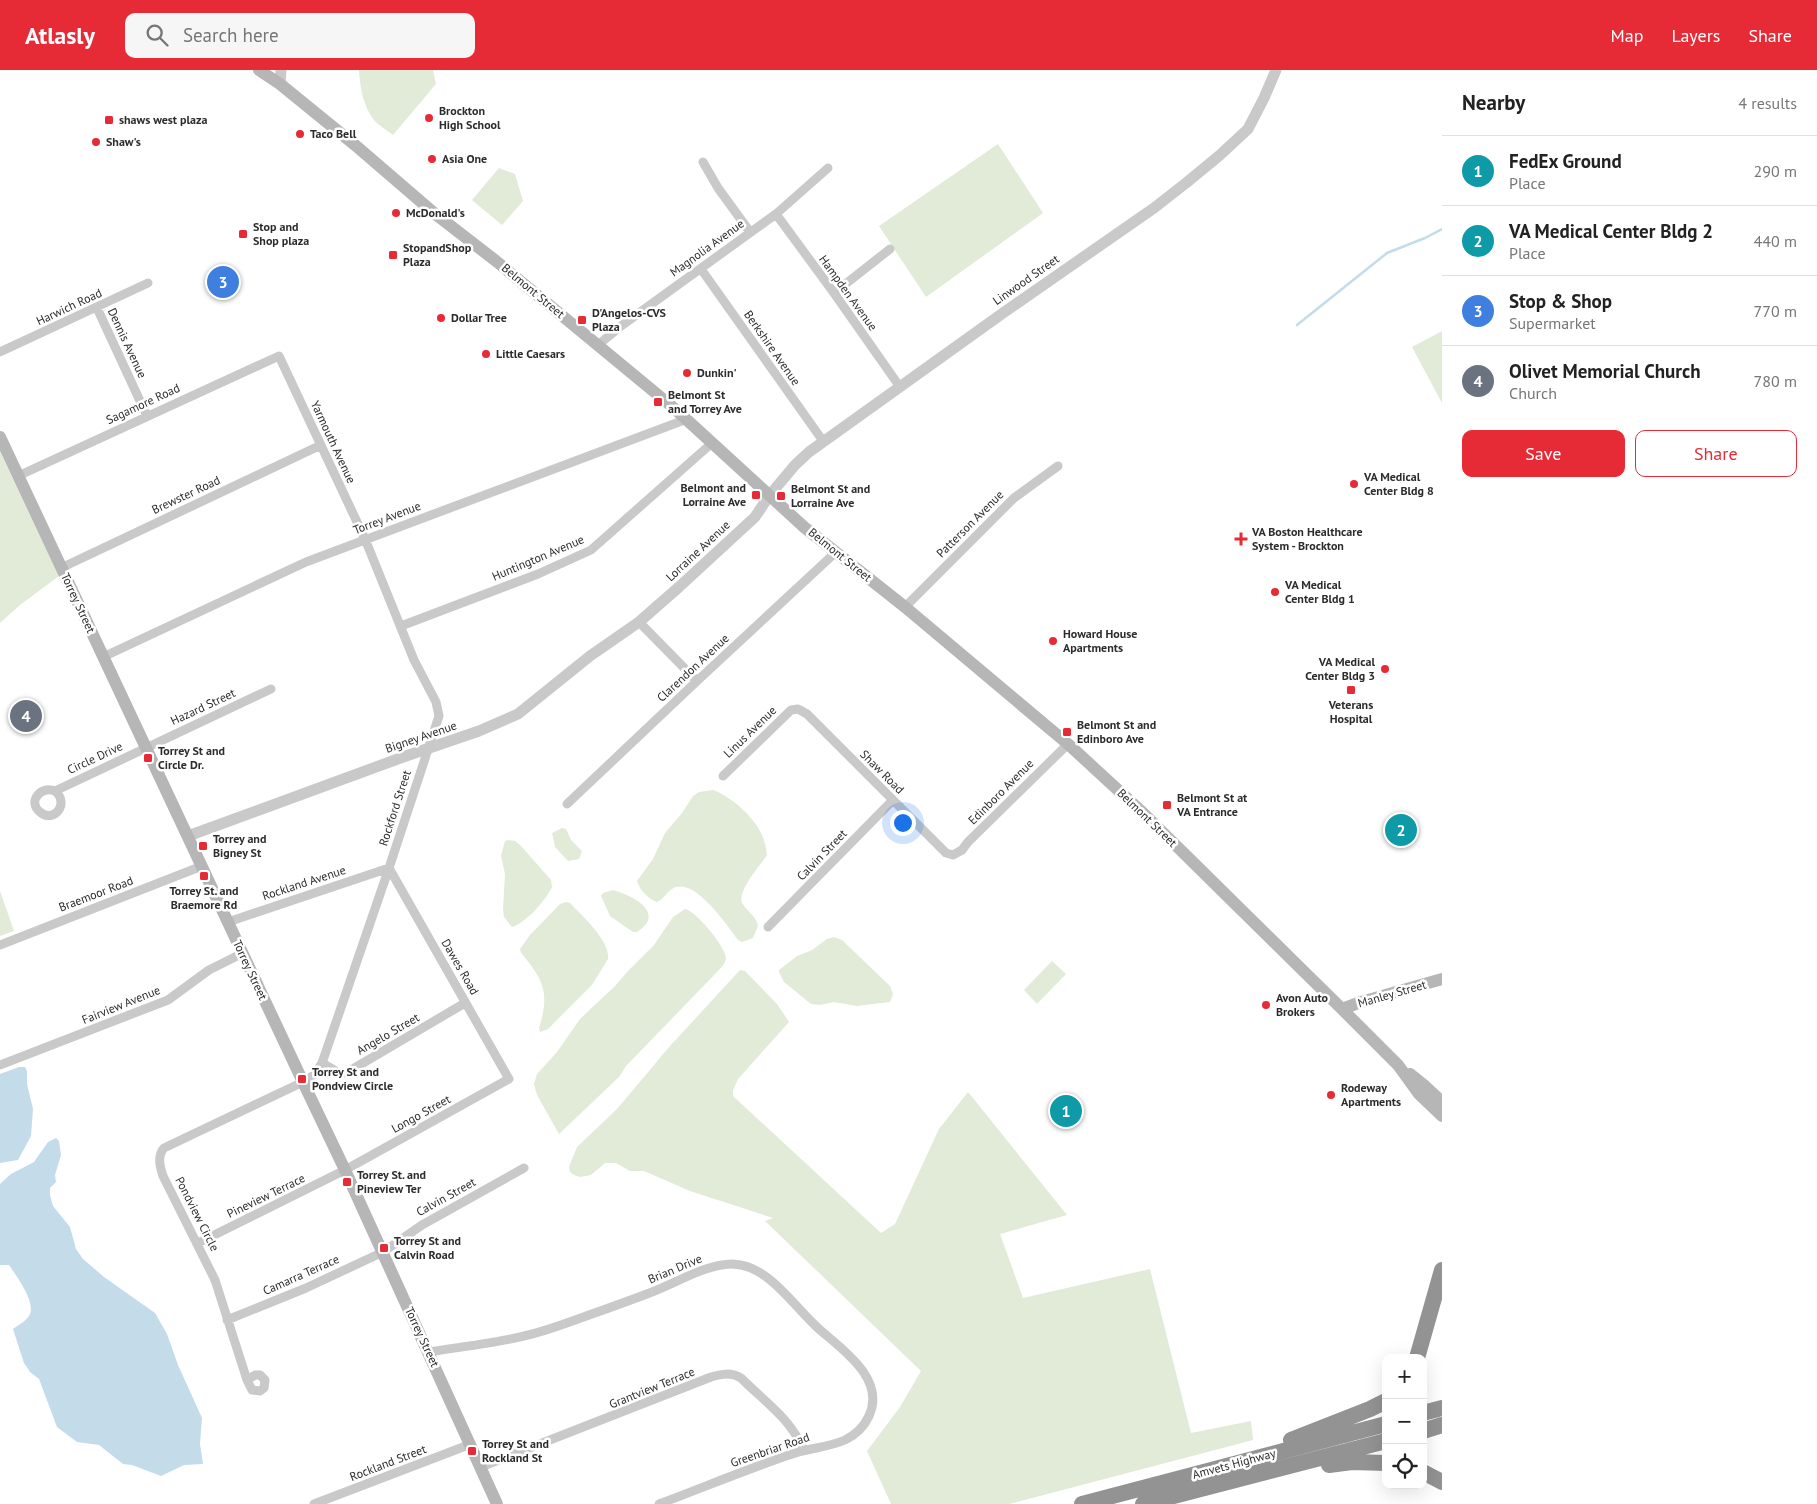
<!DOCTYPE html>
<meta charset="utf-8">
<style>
:root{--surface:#fff;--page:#f6f6f6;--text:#222;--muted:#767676;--line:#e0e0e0;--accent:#e62b36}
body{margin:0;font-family:"PT Sans",sans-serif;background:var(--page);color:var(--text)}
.controls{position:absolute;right:15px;bottom:15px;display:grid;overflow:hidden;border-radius:10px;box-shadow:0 5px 20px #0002}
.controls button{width:45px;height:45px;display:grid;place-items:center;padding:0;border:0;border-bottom:1px solid var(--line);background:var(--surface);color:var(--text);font:25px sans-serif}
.you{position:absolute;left:902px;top:752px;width:18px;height:18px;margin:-12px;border:4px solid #fff;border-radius:50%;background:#1a73e8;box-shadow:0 0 0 8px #1a73e833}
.badge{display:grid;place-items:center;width:32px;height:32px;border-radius:50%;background:var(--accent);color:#fff;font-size:16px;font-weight:700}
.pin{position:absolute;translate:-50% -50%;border:2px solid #fff;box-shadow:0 1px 5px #0006}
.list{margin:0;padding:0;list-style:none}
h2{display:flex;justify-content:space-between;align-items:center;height:65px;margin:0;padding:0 20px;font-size:21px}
h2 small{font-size:16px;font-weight:400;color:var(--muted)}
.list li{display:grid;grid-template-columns:32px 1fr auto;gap:15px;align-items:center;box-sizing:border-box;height:70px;padding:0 20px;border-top:1px solid var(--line)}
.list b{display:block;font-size:19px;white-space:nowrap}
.list p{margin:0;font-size:16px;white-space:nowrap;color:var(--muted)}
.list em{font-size:16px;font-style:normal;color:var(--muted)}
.actions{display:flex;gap:10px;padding:15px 20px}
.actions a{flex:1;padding:11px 0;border:1px solid var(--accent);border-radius:10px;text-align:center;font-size:18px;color:var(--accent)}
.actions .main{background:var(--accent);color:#fff}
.icon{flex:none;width:28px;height:28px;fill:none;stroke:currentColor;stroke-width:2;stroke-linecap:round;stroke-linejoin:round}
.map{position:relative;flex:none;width:1442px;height:1434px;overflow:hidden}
header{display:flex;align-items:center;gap:30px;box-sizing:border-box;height:70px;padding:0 25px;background:var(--accent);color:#fff}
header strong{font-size:24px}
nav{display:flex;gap:28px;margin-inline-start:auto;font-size:18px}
.search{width:350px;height:45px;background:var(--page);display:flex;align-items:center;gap:12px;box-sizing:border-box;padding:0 18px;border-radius:10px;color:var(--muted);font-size:19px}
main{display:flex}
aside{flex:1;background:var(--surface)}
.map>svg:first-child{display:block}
.green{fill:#e2ead8}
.water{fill:#c4dbea}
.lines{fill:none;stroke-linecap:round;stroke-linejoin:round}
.stream{stroke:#c4dbea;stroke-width:2.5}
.minor{stroke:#c9c9c9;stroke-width:9}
.tertiary{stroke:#c9c9c9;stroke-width:11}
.secondary{stroke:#b6b6b6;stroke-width:12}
.motorway{stroke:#939393;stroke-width:16}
.poi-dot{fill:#e62b36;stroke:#fff;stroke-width:2}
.labels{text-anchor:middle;stroke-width:5;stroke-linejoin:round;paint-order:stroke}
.poi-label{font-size:12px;font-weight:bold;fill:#2c2c2c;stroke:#fff;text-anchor:start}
.street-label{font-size:12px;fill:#2c2c2c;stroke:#fff}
</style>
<header>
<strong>Atlasly</strong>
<div class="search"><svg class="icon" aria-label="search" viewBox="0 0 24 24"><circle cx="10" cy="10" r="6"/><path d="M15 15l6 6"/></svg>Search here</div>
<nav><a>Map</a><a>Layers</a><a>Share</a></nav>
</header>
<main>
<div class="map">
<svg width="1442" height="1434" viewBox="0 0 1442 1434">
<rect width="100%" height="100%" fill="#fff"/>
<path class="green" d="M359,0h74l3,14 -43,51c-6,-5 -14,-9 -19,-15 -11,-14 -14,-33 -15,-50z
M998,74l45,69 -117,84 -47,-71z
M499,98l16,6 8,27 -21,24 -30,-25z
M1442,261v72l-30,-56z
M0,382l59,124 -39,29 -20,18z
M713,720c18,6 42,28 49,45 3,6 4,13 5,20 -7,11 -30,36 -25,48 5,9 14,12 16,23l-5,12 -11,4 -4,-2c-11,-14 -44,-65 -66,-51 -6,4 -8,10 -15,13 -8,-2 -18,-13 -20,-21l16,-22 12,-26 17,-20 11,-17 6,-4z
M562,758l4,1 5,11 11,11 -3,8 -11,2 -13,-14 -3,-14z
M508,770l7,1 6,5 30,34 1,7c-7,14 -25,35 -40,40l-8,-10 -1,-8 2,-35 -4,-18 4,-15z
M613,820c19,5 54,23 24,42h-4l-23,-16 -9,-20 2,-3z
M0,821l14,40 -14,5z
M566,832l4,1c12,13 40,37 38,56l-16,26 -44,44 -8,3 -1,-4c11,-35 5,-48 -18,-75l-1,-4 10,-14 30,-31z
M685,839c10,1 42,39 41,50 -1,5 -6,10 -9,13l-91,94 -7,11 -60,57 -22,-39 -3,-11 3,-10 20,-22 23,-33 35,-33 13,-15 26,-26 19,-28z
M834,867l8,3 48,46 3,8 -3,8 -33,4 -23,-4 -14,3 -9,-1 -27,-22 -5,-10v-2l18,-14 15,-6 15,-11z
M1052,891l14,13 -29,30 -13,-14z
M740,900l5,1 32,33 12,18 -51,57 -5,11v6l148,137 14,-9 44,-95 29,-37 99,123 -67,19 23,64 127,-29 41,164 60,-12 2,19 -244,64h-118l-24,-53 33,-44 21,-36 -156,-150 8,-3 -83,-27 -46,-20h-14l-14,-8h-11l-14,12 -11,2 -6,-2 -4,-3 -1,-5 8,-20 40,-38 53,-63z"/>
<path class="water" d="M19,997h6l2,4v13l6,25 -2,27 -13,24 -18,3v-89z
M56,1068l3,3 2,14 -6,20 1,7 -6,6v7l3,11 17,21 6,22 7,10 21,18 51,36 12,21 11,31 24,53 -2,26 3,20 -19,1 -23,11 -29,-11 -9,-1 -24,-19 -22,-3 -20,-15 -18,-48 -9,-7 -6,-9 -11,-34c5,-4 12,-7 16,-13 8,-13 -12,-39 -20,-51h-9v-81l11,-10 23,-12 14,-20z"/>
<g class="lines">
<path class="stream" d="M1297,255l90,-72 38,-15 17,-9"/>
<path class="minor" d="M703,92l15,26 32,44
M776,144l58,79 66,94
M701,199l122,172
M834,223l56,-44
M97,238l50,108
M598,275l23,-19 155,-112 52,-46
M0,282l148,-69
M18,406l261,-120 86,183 49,121 22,42 3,14 -50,152 -67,195 -8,12 -11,7 -139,66c-7,8 -4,19 -1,28l52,104 32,100
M61,498l260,-123
M905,537l109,-109 44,-32
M639,552l58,59
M401,556l137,-52 53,-24 121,-107
M103,587l203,-95 381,-143
M723,706l68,-66 7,-1 9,5 139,139 7,2 9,-5 6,-8 100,-98
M55,721c15,12 -1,33 -15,21 -13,-10 1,-27 15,-21l216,-102
M567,734l130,-123 139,-129
M768,857l125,-127
M0,875l202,-79
M322,993l17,10h7l119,-70
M0,995l168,-65 41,-30 34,-17
M198,1173l147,-73 164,-91 -120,-211 -161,54
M227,1250l79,-32 77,-36 39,-27 102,-57
M429,1282c43,-7 88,-11 129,-26 31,-11 63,-22 94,-34 24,-9 54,-28 80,-28 36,0 62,43 87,65 24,21 67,50 50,87 -5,11 -14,19 -24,24 -18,8 -38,8 -56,15 -44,15 -87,33 -130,49
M255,1305h5l5,5 -1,8 -4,3 -8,-1 -5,-10z
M481,1397l230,-90c11,-3 20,-5 30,1 25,25 48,39 63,72
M314,1434l157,-60"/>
<path class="tertiary" d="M280,14l1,-14
M188,766l218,-80 73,-25 39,-17 72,-58 49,-34 40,-35 76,-70 14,-21 26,-31 14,-13 194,-139 151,-105 32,-25 34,-28 28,-26 16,-31 12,-28"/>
<path class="secondary" d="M259,0l21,14 75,61 79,68 62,48 179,148 129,118 101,80 163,137 75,69 199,196 56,56 21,29 23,22
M0,367l303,645 42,88 152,334
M1342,939l19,-7 81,-23
M1410,1004l15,12 17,16"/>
<path class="motorway" d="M1417,1288l25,-88
M1423,1343l19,-5
M1423,1361l19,-6
M1291,1370l79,-31 16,-8
M1329,1395l23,-3 34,1
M1423,1402l19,10
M1082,1434l304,-80
M1143,1434l243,-63"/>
</g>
<g class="poi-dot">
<circle cx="429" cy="48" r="5"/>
<rect x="104" y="45" width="10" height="10" rx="2.5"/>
<circle cx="300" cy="64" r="5"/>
<circle cx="96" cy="72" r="5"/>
<circle cx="432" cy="89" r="5"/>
<circle cx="396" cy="143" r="5"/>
<rect x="238" y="159" width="10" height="10" rx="2.5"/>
<rect x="388" y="180" width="10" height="10" rx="2.5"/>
<circle cx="441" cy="248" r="5"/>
<rect x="577" y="245" width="10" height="10" rx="2.5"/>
<circle cx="486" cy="284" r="5"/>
<circle cx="687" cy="303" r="5"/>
<rect x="653" y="327" width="10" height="10" rx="2.5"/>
<circle cx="1354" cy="414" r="5"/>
<rect x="751" y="420" width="10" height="10" rx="2.5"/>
<rect x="776" y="421" width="10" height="10" rx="2.5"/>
<path d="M1238.5 461.5h5v5h5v5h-5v5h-5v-5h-5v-5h5z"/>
<circle cx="1275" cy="522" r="5"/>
<circle cx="1053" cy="571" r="5"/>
<circle cx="1385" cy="599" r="5"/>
<rect x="1346" y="615" width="10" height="10" rx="2.5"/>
<rect x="1062" y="657" width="10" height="10" rx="2.5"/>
<rect x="143" y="683" width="10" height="10" rx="2.5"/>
<rect x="1162" y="730" width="10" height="10" rx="2.5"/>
<rect x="198" y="771" width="10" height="10" rx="2.5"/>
<rect x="199" y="801" width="10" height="10" rx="2.5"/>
<circle cx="1266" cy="935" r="5"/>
<rect x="297" y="1004" width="10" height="10" rx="2.5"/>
<circle cx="1331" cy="1025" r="5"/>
<rect x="342" y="1107" width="10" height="10" rx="2.5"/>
<rect x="379" y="1173" width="10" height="10" rx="2.5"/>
<rect x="467" y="1376" width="10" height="10" rx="2.5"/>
</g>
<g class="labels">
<g class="poi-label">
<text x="439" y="45">Brockton<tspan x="439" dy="14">High School</tspan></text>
<text x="119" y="54">shaws west plaza</text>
<text x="310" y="68">Taco Bell</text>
<text x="106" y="76">Shaw's</text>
<text x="442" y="93">Asia One</text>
<text x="406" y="147">McDonald's</text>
<text x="253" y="161">Stop and<tspan x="253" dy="14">Shop plaza</tspan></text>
<text x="403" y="182">StopandShop<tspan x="403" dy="14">Plaza</tspan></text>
<text x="592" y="247">D'Angelos-CVS<tspan x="592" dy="14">Plaza</tspan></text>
<text x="451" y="252">Dollar Tree</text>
<text x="496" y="288">Little Caesars</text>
<text x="697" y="307">Dunkin'</text>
<text x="668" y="329">Belmont St<tspan x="668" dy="14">and Torrey Ave</tspan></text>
<text x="1364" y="411">VA Medical<tspan x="1364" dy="14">Center Bldg 8</tspan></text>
<text x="746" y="422" text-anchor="end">Belmont and<tspan x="746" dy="14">Lorraine Ave</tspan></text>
<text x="791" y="423">Belmont St and<tspan x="791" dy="14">Lorraine Ave</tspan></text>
<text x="1252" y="466">VA Boston Healthcare<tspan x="1252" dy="14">System - Brockton</tspan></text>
<text x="1285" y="519">VA Medical<tspan x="1285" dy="14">Center Bldg 1</tspan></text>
<text x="1063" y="568">Howard House<tspan x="1063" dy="14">Apartments</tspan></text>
<text x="1375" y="596" text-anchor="end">VA Medical<tspan x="1375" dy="14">Center Bldg 3</tspan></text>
<text x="1351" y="639" text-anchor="middle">Veterans<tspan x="1351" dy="14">Hospital</tspan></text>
<text x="1077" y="659">Belmont St and<tspan x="1077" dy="14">Edinboro Ave</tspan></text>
<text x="158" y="685">Torrey St and<tspan x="158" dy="14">Circle Dr.</tspan></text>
<text x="1177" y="732">Belmont St at<tspan x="1177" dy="14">VA Entrance</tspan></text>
<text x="213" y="773">Torrey and<tspan x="213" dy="14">Bigney St</tspan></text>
<text x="204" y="825" text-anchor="middle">Torrey St. and<tspan x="204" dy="14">Braemore Rd</tspan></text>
<text x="1276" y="932">Avon Auto<tspan x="1276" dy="14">Brokers</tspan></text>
<text x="312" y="1006">Torrey St and<tspan x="312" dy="14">Pondview Circle</tspan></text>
<text x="1341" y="1022">Rodeway<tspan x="1341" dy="14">Apartments</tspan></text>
<text x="357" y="1109">Torrey St. and<tspan x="357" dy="14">Pineview Ter</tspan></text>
<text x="394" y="1175">Torrey St and<tspan x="394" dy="14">Calvin Road</tspan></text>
<text x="482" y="1378">Torrey St and<tspan x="482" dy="14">Rockland St</tspan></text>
</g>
<g class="street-label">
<text transform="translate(707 178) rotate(-36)" y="4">Magnolia Avenue</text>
<text transform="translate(1026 210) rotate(-35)" y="4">Linwood Street</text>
<text transform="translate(533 221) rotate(40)" y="4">Belmont Street</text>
<text transform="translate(848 223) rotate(54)" y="4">Hampden Avenue</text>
<text transform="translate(69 237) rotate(-25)" y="4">Harwich Road</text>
<text transform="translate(127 273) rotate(65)" y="4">Dennis Avenue</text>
<text transform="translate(772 278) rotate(55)" y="4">Berkshire Avenue</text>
<text transform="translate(143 334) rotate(-25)" y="4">Sagamore Road</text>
<text transform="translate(333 372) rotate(65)" y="4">Yarmouth Avenue</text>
<text transform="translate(186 425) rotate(-25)" y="4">Brewster Road</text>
<text transform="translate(387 448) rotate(-21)" y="4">Torrey Avenue</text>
<text transform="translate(970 454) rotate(-45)" y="4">Patterson Avenue</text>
<text transform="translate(698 481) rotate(-43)" y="4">Lorraine Avenue</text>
<text transform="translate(840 485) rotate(39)" y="4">Belmont Street</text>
<text transform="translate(538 488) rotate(-23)" y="4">Huntington Avenue</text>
<text transform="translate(78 533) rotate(65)" y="4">Torrey Street</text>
<text transform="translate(693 598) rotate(-43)" y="4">Clarendon Avenue</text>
<text transform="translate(203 637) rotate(-25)" y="4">Hazard Street</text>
<text transform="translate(750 662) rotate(-44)" y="4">Linus Avenue</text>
<text transform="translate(421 667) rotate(-19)" y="4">Bigney Avenue</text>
<text transform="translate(95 688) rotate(-25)" y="4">Circle Drive</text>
<text transform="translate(882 702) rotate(45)" y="4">Shaw Road</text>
<text transform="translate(1001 722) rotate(-45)" y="4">Edinboro Avenue</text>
<text transform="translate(395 738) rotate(-72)" y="4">Rockford Street</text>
<text transform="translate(1147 748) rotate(44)" y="4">Belmont Street</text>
<text transform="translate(822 785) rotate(-46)" y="4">Calvin Street</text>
<text transform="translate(304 813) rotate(-18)" y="4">Rockland Avenue</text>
<text transform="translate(96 824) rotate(-21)" y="4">Braemoor Road</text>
<text transform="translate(460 897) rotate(60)" y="4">Dawes Road</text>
<text transform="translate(250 900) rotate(65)" y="4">Torrey Street</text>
<text transform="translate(1392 924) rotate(-16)" y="4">Manley Street</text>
<text transform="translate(121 935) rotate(-22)" y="4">Fairview Avenue</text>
<text transform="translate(388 964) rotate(-30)" y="4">Angelo Street</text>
<text transform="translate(421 1044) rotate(-29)" y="4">Longo Street</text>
<text transform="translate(266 1126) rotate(-26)" y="4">Pineview Terrace</text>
<text transform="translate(446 1127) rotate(-29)" y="4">Calvin Street</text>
<text transform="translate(197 1144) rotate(63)" y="4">Pondview Circle</text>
<text transform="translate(675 1199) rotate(-23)" y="4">Brian Drive</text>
<text transform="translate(301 1205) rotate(-24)" y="4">Camarra Terrace</text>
<text transform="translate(422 1267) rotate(65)" y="4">Torrey Street</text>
<text transform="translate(652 1318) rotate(-22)" y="4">Grantview Terrace</text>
<text transform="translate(770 1380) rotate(-19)" y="4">Greenbriar Road</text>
<text transform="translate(388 1393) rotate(-21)" y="4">Rockland Street</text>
<text transform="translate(1234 1394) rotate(-15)" y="4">Amvets Highway</text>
</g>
</g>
</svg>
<div class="controls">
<button>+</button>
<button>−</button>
<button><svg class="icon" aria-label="locate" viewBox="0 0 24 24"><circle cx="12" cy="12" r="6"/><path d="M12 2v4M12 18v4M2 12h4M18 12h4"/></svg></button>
</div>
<div class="you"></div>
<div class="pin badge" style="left:1066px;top:1041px;background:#0f9aa8">1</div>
<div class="pin badge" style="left:1401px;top:760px;background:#0f9aa8">2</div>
<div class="pin badge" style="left:223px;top:212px;background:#3f7fe0">3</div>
<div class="pin badge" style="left:26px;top:646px;background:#6b7280">4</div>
</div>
<aside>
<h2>Nearby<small>4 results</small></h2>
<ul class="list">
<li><span class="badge" style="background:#0f9aa8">1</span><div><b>FedEx Ground</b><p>Place</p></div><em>290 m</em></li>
<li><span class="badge" style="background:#0f9aa8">2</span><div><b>VA Medical Center Bldg 2</b><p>Place</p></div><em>440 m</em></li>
<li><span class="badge" style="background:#3f7fe0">3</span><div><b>Stop &amp; Shop</b><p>Supermarket</p></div><em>770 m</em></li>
<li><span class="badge" style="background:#6b7280">4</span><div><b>Olivet Memorial Church</b><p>Church</p></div><em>780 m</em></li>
</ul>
<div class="actions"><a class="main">Save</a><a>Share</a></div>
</aside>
</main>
